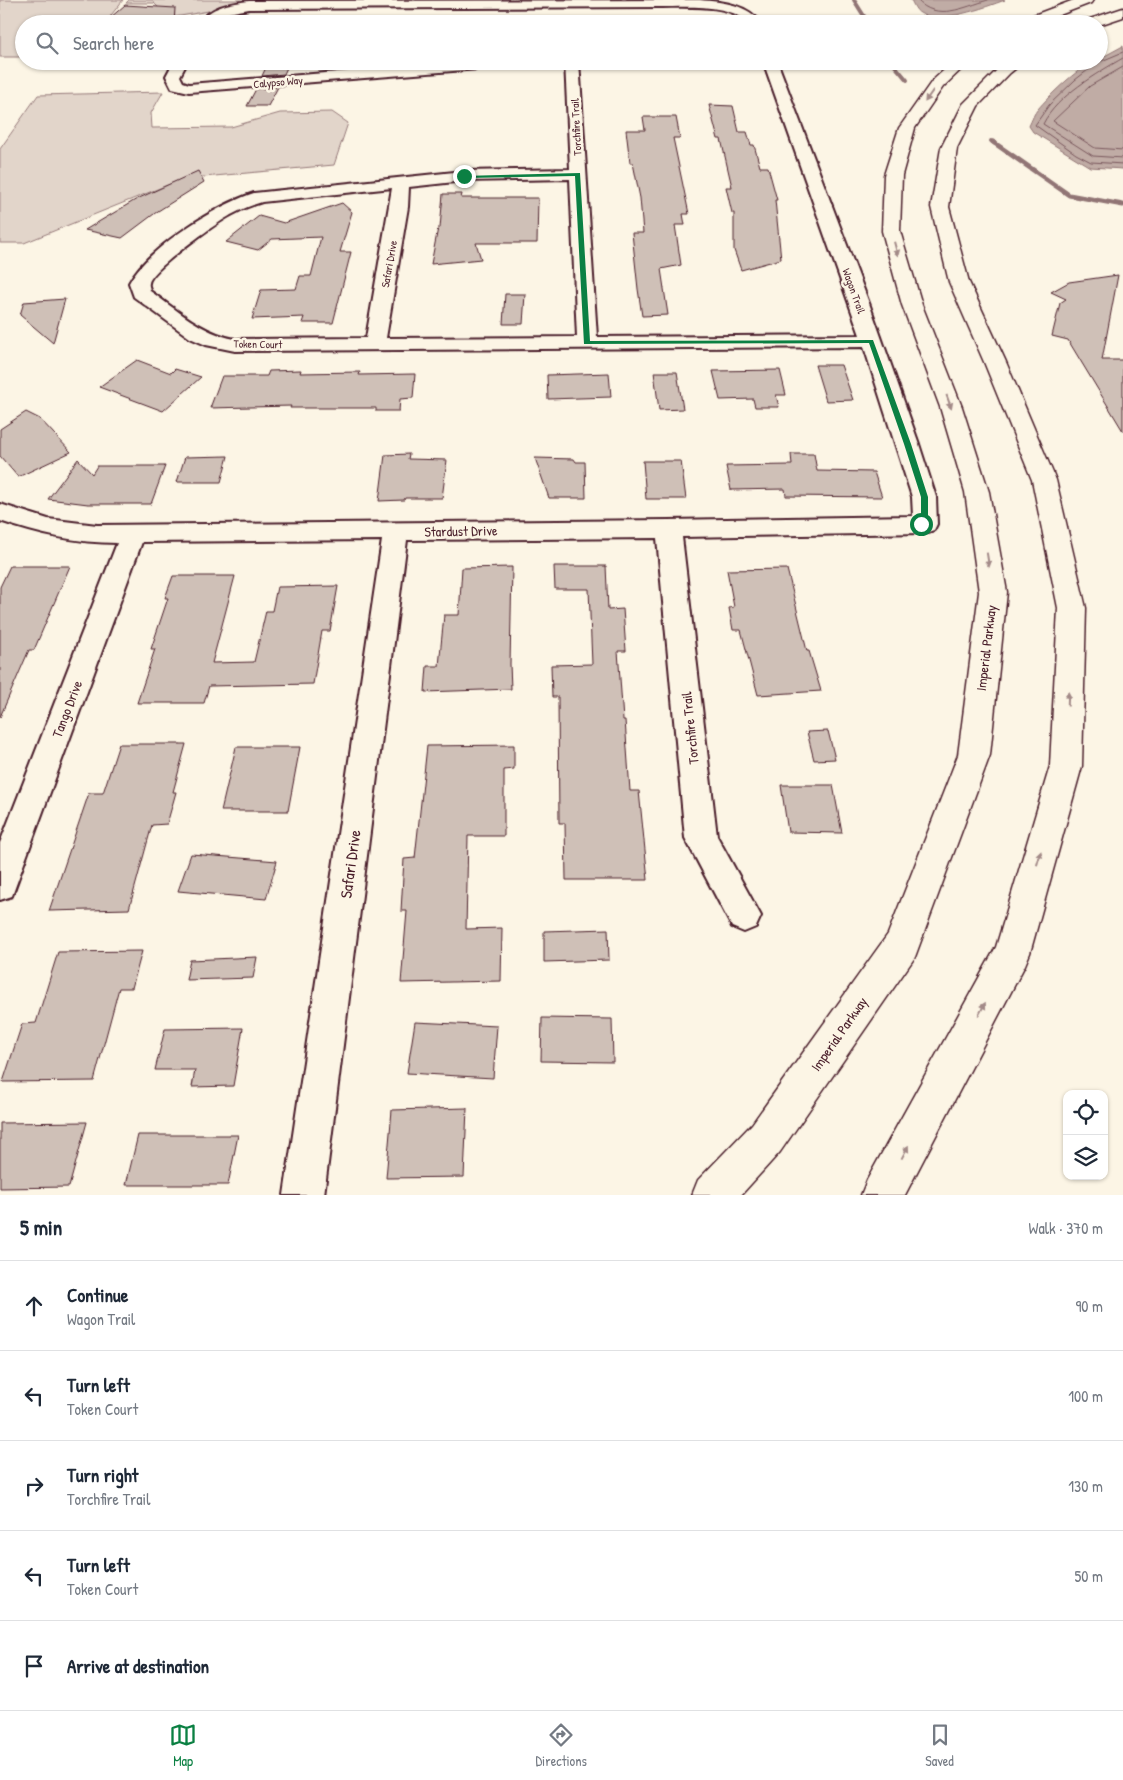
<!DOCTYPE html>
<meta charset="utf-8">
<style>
:root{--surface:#fff;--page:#f2f2f3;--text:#1f2937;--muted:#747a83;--line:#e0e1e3;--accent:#0b8043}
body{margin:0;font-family:"Patrick Hand",sans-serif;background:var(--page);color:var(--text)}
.controls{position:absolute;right:15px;bottom:15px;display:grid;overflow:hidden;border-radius:10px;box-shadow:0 1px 4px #0004}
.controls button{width:45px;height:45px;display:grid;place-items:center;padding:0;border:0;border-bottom:1px solid var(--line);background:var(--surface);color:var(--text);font:25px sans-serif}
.stop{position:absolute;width:15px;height:15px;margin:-11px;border:4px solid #0b8043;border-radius:50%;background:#fff}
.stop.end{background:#0b8043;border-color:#fff;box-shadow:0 1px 5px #0008}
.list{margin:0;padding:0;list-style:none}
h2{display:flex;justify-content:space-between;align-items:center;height:65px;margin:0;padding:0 20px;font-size:21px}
h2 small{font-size:16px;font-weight:400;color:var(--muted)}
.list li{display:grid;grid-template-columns:32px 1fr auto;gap:15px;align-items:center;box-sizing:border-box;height:90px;padding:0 20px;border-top:1px solid var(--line)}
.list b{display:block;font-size:19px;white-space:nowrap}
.list p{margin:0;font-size:16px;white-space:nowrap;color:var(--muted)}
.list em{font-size:16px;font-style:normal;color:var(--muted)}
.icon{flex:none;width:28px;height:28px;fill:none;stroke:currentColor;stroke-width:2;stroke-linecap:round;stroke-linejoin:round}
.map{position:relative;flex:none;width:1123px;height:1195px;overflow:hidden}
.search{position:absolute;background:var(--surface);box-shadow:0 1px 4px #0004;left:15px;right:15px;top:15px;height:55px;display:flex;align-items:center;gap:12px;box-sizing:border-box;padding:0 18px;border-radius:28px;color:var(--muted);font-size:19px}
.sheet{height:515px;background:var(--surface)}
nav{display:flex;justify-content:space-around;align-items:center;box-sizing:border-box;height:70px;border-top:1px solid var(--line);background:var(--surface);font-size:14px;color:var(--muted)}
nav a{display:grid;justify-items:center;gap:2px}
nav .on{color:var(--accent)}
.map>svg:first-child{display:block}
.green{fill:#e2d5ca;stroke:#967a7a}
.water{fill:#c0aca5;stroke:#917474}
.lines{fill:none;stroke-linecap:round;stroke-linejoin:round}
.shore{stroke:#79575c;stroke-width:1}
.stream-far1{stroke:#917474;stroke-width:4}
.stream{stroke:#917474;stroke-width:5}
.building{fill:#cfc0b7;stroke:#4a1f2b}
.minor-casing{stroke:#4a1f2b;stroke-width:4}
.primary-casing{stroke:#4a1f2b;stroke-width:3}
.minor{fill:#fcf5e5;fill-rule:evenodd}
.primary{fill:#fcf5e5;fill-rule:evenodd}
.oneway{fill:#a38a88}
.route{fill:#0b8043}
.labels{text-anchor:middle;stroke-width:5;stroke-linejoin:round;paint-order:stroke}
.far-street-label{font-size:11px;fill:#4a1f2b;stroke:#fcf5e5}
.street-label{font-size:14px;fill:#4a1f2b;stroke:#fcf5e5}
.near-street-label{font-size:16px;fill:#4a1f2b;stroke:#fcf5e5}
</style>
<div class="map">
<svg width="1123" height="1195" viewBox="0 0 1123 1195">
<rect width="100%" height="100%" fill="#fcf5e5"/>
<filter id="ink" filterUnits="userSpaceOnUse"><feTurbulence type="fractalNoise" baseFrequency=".02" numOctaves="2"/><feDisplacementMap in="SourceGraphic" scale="10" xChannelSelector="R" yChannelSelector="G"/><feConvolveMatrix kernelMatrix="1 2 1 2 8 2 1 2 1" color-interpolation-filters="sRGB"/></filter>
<g filter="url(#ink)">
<path class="green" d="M0,0h123l-19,24h-80v33h-24z
M129,0h250l-6,3 -77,6 -82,1 -39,7 -13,-6 -8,-8h-28z
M163,92l-12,21 1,15 79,-1 49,-14 52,-1 16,11 -14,42 -152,14 -158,64h-24v-94l38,-54z"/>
<path class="water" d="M911,0h94c-19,7 -67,25 -85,13 -4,-2 -7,-9 -9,-13z
M1123,46v123l-33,-2 -57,-35 -4,-6c3,-6 5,-13 9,-17 11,-13 46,-48 61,-48v-2z"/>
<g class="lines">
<path class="shore" d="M917,0c20,22 47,7 71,0
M1123,52l-26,11 -22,17 -26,25 -14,20 41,29 15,8 32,2
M1123,58c-26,15 -66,38 -80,66l50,32 30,2
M1123,67l-33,19 -37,35 42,27 28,2"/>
<path class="stream-far1" d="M854,0l15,24
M891,61l16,19
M991,141l4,3"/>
<path class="stream" d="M993,142l76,53 54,10"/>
</g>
<path class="building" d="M125,5l50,3 -1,16h-71z
M269,61h21l-6,13 -22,2z
M278,87l-10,19h-21l9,-17z
M709,105l24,1 6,26h8l4,13h3l6,22h8l9,33h-2l6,59 -40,11 -7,-20v-37h-2l-6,-26h6l-11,-48h-3z
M643,117h33l4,21h-7l16,76h-6l2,11h-10l6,40 -20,4 7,46 -26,1 -4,-27 -6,-56h11l-3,-35 -7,-35h-3l-4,-33h19z
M198,171l6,11 -46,29 -36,27 -37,-8 52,-31z
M443,194h19l-1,4h77l-1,45h-61l5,16 -50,5 7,-36h2z
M342,203l10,9 -12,40h11l-18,71h-31l2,-6 -52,2 9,-29 35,-1 4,-13h11l10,-39 -49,2 -14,11 -32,-8 33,-26 25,7z
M1118,275l-16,85h21v71l-55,-91 -16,-4 8,-33 6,-4 -15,-7 18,-10z
M505,294h20l-2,30h-20z
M65,299l-12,44 -33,-28 4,-13z
M137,360l34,13 4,-4 26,8 -38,34 -64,-24z
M815,365h26l12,35 -27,1z
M301,370l-1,3 60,-1 -1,3 56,-1 -2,24 -13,1 -1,12h-23v-3h-86l1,-2 -81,2 12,-32h45l2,-5z
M780,370l6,25h-10l3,12h-24l-2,-8 -33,1 -7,-29z
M654,372h23l6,37 -24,1z
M609,373l2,24 -63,2 -1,-24z
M26,412l14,7 31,33 -53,25 -18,-21v-27z
M409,454l-1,5 39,1 -5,38h-37l-1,2 -25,1 6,-46z
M791,454h23l3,17 57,1 8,25 -96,-1 -1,-7 -54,1 -5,-24 66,-1z
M228,456l-7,26h-44l8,-25z
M535,458l39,1 2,3h9l1,36h-37z
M78,459l14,15 5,-8h68l-14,38h-63l-40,-5z
M643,461h38l5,38h-40z
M10,566h60l-36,84h-5l-29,67v-130z
M554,566h52l2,44 15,-1 3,42h-8l5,69h2l5,71h9l9,89h-82l-1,-57h-6l-1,-126h-6l-1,-32 41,-1 -3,-75h-34z
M512,567l-2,97 1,25 -86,3 2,-26h12l5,-51h15l3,-47z
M787,569l20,82h2l12,40 -63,4 -17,-65h-8l-4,-22 5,-1 -7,-37z
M173,576h62l-23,87 42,-1 12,-51h6l5,-24 61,-1 -8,45h-8l-9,53 -104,2 -5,17h-67l18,-54h-4l17,-51h-3z
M828,731l7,28 -21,1 -7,-28z
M119,744h67l-13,48h3l-9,32 -15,1 -23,84 -80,2 40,-118h14z
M514,745v24l-10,1v66h-36l-2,93 36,-1 -1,53 -100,2 6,-72h-6l3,-52 11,-1 12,-112z
M236,747h64l-12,64h-67z
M781,785h52l9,48 -54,-1z
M191,854l86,7 -11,38 -88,-8z
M608,929l1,31 -65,2v-31z
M142,951l-10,37h-13l-25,93 -91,1 19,-58 14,-1 22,-71z
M257,957l-4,21 -67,2 4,-20z
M542,1018l70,1 1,43 -72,-1z
M415,1022l82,4 -4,52 -86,-5z
M243,1028l-10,58 -41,1 3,-17h-40l10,-41z
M467,1108l-3,69 -78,1 6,-68z
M87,1122l-18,65 -69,1v-65z
M138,1135h100l-10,50h-102z"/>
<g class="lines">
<g class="minor-casing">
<path id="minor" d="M700,0c23,2 48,4 62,24h-13c-17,-21 -63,-17 -88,-17l-412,2 -26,5 -12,10h-13c13,-18 30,-20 51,-23z
M174,61h14l-8,15 3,6 6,2 283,-23h63l-7,4 -339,27 -17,-4 -6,-12z
M565,61h14l18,276 263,-2 -97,-274h14l92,242 50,141 17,53 1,27 -3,6 -9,3 -243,4 35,299 44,80 -5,11 -12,5 -12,-5 -47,-89 -28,-300 -250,2 -83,655h-40l98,-655 -240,2 -126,343 -4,11 -12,4v-57l117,-300c-41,0 -78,-9 -117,-22v-17l48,15 49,6 572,-5 244,-4 -1,-19 -48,-150 -629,4 -29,-6 -16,-7 -56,-41 -5,-14c18,-35 88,-78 125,-90l210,-22 106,-2zM570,179l7,158 -191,1 22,-131 1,-20 55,-6zM392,188l-26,150 -131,1c-33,-6 -58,-29 -85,-48 0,-3 -2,-6 -1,-8 1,-13 70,-62 84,-69 9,-5 19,-9 29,-12z"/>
</g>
<g class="primary-casing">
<path id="primary" d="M1074,0h19l-2,3 -55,21h-20l2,-3z
M1123,8v9l-24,8 -17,-1 2,-3z
M954,61h16l-27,26 -28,41 -13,47 -2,56 22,74 40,102 27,85 18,100 -17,163 -75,202 -135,195 -39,43h-49l6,-15 54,-56 136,-190 70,-179 21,-163 -14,-100 -25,-85 -38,-102 -20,-74 2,-56 15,-47 33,-47z
M1008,61h17l-15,12 -32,33 -21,42 -8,59 20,75 37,80 50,118 30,128 -4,158 -52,187 -5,12 -120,230h-44l6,-15 129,-233 54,-181 8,-158 -26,-128 -48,-118 -35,-80 -18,-75 10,-59 22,-44 37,-37z"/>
</g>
<use href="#minor" class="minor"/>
<use href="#primary" class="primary"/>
</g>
<defs><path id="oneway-solid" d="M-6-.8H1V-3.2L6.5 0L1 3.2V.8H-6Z" transform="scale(1.25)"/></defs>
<g class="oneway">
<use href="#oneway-solid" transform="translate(929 96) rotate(125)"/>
<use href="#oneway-solid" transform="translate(896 249) rotate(75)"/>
<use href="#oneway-solid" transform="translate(949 402) rotate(70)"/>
<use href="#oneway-solid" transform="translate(988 560) rotate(81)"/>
<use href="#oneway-solid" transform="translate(1068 699) rotate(-88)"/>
<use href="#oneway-solid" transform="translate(1039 858) rotate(-74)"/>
<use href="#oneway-solid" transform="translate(982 1009) rotate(-62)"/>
<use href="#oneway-solid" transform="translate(905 1152) rotate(-62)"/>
</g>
</g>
<path class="route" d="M580,173l10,168 283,-1 38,104 17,53v29l-7,1 -4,-3 4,-3v-24l-17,-53 -35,-101 -285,1 -9,-168 -111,2 -2,-2z"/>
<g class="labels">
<g class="far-street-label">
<text transform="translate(278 82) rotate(-5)" y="4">Calypso Way</text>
<text transform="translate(576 127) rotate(-93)" y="4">Torchfire Trail</text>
<text transform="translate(389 264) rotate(-80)" y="4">Safari Drive</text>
<text transform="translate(854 291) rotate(70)" y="4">Wagon Trail</text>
<text transform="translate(258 344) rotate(1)" y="4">Token Court</text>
</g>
<g class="street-label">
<text transform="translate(461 531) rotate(-1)" y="5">Stardust Drive</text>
<text transform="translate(986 648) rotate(-83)" y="5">Imperial Parkway</text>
<text transform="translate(67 709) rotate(-69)" y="5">Tango Drive</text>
<text transform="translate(690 728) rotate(-96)" y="5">Torchfire Trail</text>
<text transform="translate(839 1034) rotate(-55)" y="5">Imperial Parkway</text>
</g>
<g class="near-street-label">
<text transform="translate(350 864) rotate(-82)" y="6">Safari Drive</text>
</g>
</g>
</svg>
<div class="controls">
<button><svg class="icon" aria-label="locate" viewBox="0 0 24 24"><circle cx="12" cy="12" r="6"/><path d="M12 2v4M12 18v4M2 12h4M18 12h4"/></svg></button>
<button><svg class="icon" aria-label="layers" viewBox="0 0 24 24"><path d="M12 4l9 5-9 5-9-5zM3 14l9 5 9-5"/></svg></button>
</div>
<div class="stop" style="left:921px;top:524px"></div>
<div class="stop end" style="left:464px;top:176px"></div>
<div class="search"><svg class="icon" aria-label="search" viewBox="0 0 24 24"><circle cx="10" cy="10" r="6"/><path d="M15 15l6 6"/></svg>Search here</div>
</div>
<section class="sheet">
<h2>5 min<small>Walk · 370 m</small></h2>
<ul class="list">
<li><svg class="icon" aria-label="ahead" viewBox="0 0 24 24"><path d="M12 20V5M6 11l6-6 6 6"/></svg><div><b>Continue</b><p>Wagon Trail</p></div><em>90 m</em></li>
<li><svg class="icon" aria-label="left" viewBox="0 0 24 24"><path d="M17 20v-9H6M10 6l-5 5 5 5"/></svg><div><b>Turn left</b><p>Token Court</p></div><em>100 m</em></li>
<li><svg class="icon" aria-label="right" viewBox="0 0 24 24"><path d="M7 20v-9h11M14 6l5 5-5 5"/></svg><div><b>Turn right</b><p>Torchfire Trail</p></div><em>130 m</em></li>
<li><svg class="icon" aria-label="left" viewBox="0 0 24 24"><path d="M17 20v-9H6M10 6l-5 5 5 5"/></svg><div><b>Turn left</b><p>Token Court</p></div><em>50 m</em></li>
<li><svg class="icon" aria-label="arrive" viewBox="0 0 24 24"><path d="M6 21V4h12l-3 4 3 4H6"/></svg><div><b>Arrive at destination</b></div></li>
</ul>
</section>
<nav>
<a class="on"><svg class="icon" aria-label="map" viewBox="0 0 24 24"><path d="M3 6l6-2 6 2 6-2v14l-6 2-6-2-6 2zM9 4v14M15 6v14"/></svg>Map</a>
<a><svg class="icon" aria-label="directions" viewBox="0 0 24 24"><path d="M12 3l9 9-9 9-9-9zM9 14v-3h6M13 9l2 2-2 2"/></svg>Directions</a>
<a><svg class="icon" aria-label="saved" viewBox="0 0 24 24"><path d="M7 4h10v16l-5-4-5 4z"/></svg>Saved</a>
</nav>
